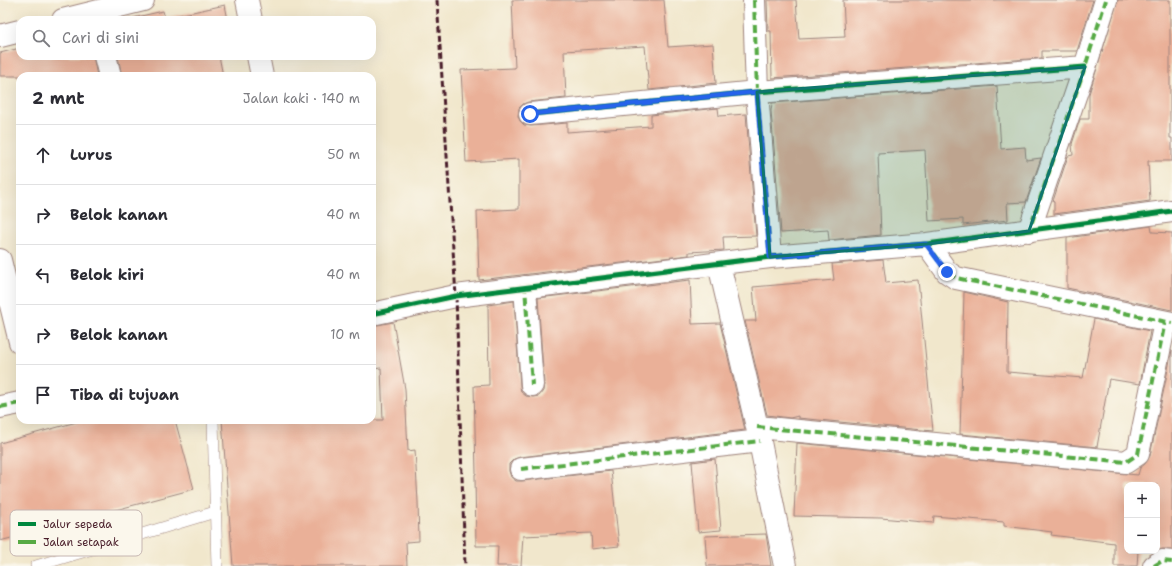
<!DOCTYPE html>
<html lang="id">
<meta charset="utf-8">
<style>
:root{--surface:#fff;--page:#f7f7f7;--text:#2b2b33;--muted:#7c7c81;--line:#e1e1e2}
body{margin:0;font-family:"Shantell Sans",sans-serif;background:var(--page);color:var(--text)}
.controls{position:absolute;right:12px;bottom:12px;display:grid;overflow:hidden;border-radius:8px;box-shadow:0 4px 16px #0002}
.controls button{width:36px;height:36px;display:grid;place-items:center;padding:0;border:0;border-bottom:1px solid var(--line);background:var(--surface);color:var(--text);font:20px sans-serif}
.stop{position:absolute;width:12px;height:12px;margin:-9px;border:3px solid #2563eb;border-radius:50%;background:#fff}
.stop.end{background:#2563eb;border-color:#fff;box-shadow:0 1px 4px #0008}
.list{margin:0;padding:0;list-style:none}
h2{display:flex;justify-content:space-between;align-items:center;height:52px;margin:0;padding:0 16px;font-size:17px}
h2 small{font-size:13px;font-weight:400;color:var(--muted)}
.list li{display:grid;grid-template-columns:26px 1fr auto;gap:12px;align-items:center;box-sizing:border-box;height:60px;padding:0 16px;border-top:1px solid var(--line)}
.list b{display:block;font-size:15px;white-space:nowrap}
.list em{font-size:13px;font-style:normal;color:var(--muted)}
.icon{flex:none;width:22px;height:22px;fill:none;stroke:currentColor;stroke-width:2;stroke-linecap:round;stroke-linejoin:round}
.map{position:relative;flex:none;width:1172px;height:566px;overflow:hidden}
.search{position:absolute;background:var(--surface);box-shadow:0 4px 16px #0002;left:16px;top:16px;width:360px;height:44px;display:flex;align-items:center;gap:10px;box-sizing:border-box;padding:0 14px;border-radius:12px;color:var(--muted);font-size:15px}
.panel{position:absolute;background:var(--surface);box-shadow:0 4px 16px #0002;left:16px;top:72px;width:360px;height:352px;border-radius:12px}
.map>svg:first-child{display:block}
.building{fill:#eab098}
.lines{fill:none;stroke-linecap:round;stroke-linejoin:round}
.lane-casing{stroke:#9e837c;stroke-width:12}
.street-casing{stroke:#9e837c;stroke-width:24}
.lane{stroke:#fff;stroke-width:11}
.street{stroke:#fff;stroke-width:22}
.rail{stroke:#4a1f2b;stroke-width:3;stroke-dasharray:6 3;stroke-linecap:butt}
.quiet{stroke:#57aa44;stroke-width:4;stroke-dasharray:8 4;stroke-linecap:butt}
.cycleway-casing{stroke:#fbf7ec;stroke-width:8}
.cycleway{stroke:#00873e;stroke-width:5}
.route{stroke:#2563eb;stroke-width:5}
.marked{fill:#0f766e;fill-opacity:0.2;stroke:#0f766e;stroke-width:3;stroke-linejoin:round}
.key{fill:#fbf7ec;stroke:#c6b6b2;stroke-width:1}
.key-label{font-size:11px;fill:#4a1f2b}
</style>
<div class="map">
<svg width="1172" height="566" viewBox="0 0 1172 566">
<rect width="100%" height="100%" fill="#fbf7ec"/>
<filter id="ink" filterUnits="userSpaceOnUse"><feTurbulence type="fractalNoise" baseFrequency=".025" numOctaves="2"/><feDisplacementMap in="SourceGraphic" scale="8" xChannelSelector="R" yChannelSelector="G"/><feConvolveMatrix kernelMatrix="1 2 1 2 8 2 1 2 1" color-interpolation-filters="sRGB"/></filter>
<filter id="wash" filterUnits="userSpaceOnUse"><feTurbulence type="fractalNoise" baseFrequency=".012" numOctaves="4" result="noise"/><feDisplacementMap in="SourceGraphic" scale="16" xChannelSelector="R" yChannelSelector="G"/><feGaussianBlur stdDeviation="0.9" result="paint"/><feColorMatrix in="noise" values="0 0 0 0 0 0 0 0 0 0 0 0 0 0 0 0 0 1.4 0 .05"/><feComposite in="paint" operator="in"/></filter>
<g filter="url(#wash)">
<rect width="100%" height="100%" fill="#f1e7cc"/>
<g id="blocks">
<path class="building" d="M512,0h152l4,47 45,-3 3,39 -67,7 -4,-44 -81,5 2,47 -38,4 -5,2 -4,4 -1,8 2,5 4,4 7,1 36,-3v9l84,-6v-11l67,-7 1,8 27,-2 10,122 -33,1 1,13 -35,2v3l-210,25 -2,-69 42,-2v-50l-53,3 -5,-92 54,-2z
M767,0h29l3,39 46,-2 -2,-37h250l-16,51h-35v7l-270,20 -1,-47h-3z
M1118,0h52v138h2v23h-24l2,40 -96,13v-13h-1l15,-45 5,-1 -1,-11 8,-25h9v-25z
M225,5l3,15h-104l39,-9 2,7z
M20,48v8h73l4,20h-97v-23z
M118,56h101l4,20h-101z
M997,86l4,63 24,-2 1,13 15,-2 -15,44 -19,1 1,17 -45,5v-6l-34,2 -4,-71 -47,3 3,82 -52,5 -1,-10 -47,3 -10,-122 1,-8z
M1151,226l1,6 20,1v77l-105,-22v-50z
M883,260l3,23 32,-3 15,151 -135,-13v-2l-8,2 -23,-3 -22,-94h11l-3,-34 81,-7 -2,-16z
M690,280l2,44 28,-1 25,107 -225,27 -6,2 -5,5v7l2,6 5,4h6l89,-10 8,75 -27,3 -1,-16 -68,3 -2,30h-24l1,-20h-22l-1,-72h1l-2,-88 15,-1 -1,-80 26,-4 6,85 1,6 5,4 7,1 6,-1 4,-5 1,-7 -6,-86z
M964,292l44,10 -1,70 76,6 11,-59 56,12 -10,53 -31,-5 -12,68 -137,-13z
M393,322l12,67 3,62 7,-1 3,52 1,39 -13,1 1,24h-174l-11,-146h161l-2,-52 -9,1v-43z
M1172,350v199h-9l-6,1v-65h-30v66h11l-1,15h-23v-23l-63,-8 1,-3 -48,-6v-4l-70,-6 -1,7 -52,-5 -87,-2 3,-73 341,32 2,-7 5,-4 5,-8z
M84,420h91l19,69 -194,52v-98z
M715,459l6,71 -23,2 -6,-70z
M766,534l5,32h-64l-2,-30z"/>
</g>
</g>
<g filter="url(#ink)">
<use href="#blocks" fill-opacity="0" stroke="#9e837c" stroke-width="1"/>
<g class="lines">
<g class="lane-casing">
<path id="lane" d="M213,420l4,146
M36,566l179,-54"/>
</g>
<g class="street-casing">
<path id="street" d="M247,0l4,20
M754,0l3,92 13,165
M63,20l80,-20
M0,36l20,-5
M105,56l5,20
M258,56l4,20
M530,114l227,-22 328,-25
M1029,231l56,-164 21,-67
M927,244l20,28 9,6 216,45
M0,260l20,82
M719,264l38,163 28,139
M525,287l7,98
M372,314l84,-18 314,-39 157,-13 245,-33
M0,407l20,-4
M757,427l369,35 12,-8 27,-132
M521,469l239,-28
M1154,566l8,-5 10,1"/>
</g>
<use href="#lane" class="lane"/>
<use href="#street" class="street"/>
<path class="rail" d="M437,0l19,296 9,270"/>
<path class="quiet" d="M754,0l3,92 13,165
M1032,230l-3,1 56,-164 21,-67
M927,244l20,28 9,6 216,45
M522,288l3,-1 7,98
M0,407l20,-4
M757,427l369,35 12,-8 27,-132
M521,469l239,-28
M1154,566l8,-5 10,1"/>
<g class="cycleway-casing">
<path id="cycleway" d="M530,114l227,-22 328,-25
M372,314l84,-18 314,-39 157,-13 245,-33"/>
</g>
<use href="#cycleway" class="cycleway"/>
</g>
</g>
<g class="lines" filter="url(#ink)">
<path class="route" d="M530,114l227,-22 13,165 156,-13 21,28"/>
</g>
<path class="marked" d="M1085,67l-56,164 -102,13 -157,13 -13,-165z"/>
<rect x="10" y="510" width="132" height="46" rx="6" class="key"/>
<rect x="18" y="522" width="18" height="4" fill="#00873e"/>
<rect x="18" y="540" width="18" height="4" fill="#57aa44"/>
<g class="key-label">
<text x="43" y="528">Jalur sepeda</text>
<text x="43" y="546">Jalan setapak</text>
</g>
</svg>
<div class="controls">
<button>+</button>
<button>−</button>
</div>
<div class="stop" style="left:530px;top:114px"></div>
<div class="stop end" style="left:947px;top:272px"></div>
<div class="search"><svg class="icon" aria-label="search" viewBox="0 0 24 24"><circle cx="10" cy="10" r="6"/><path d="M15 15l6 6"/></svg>Cari di sini</div>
<section class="panel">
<h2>2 mnt<small>Jalan kaki · 140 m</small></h2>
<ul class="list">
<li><svg class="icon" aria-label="ahead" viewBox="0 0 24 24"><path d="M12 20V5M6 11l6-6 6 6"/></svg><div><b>Lurus</b></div><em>50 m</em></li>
<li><svg class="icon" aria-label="right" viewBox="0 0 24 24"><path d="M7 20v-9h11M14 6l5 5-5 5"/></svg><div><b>Belok kanan</b></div><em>40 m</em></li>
<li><svg class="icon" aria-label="left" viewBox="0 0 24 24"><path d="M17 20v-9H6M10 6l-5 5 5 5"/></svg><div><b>Belok kiri</b></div><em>40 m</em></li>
<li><svg class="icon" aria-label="right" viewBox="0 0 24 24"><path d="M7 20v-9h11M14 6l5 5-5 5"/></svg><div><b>Belok kanan</b></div><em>10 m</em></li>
<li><svg class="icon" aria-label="arrive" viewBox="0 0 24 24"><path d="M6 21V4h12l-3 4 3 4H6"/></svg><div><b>Tiba di tujuan</b></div></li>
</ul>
</section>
</div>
